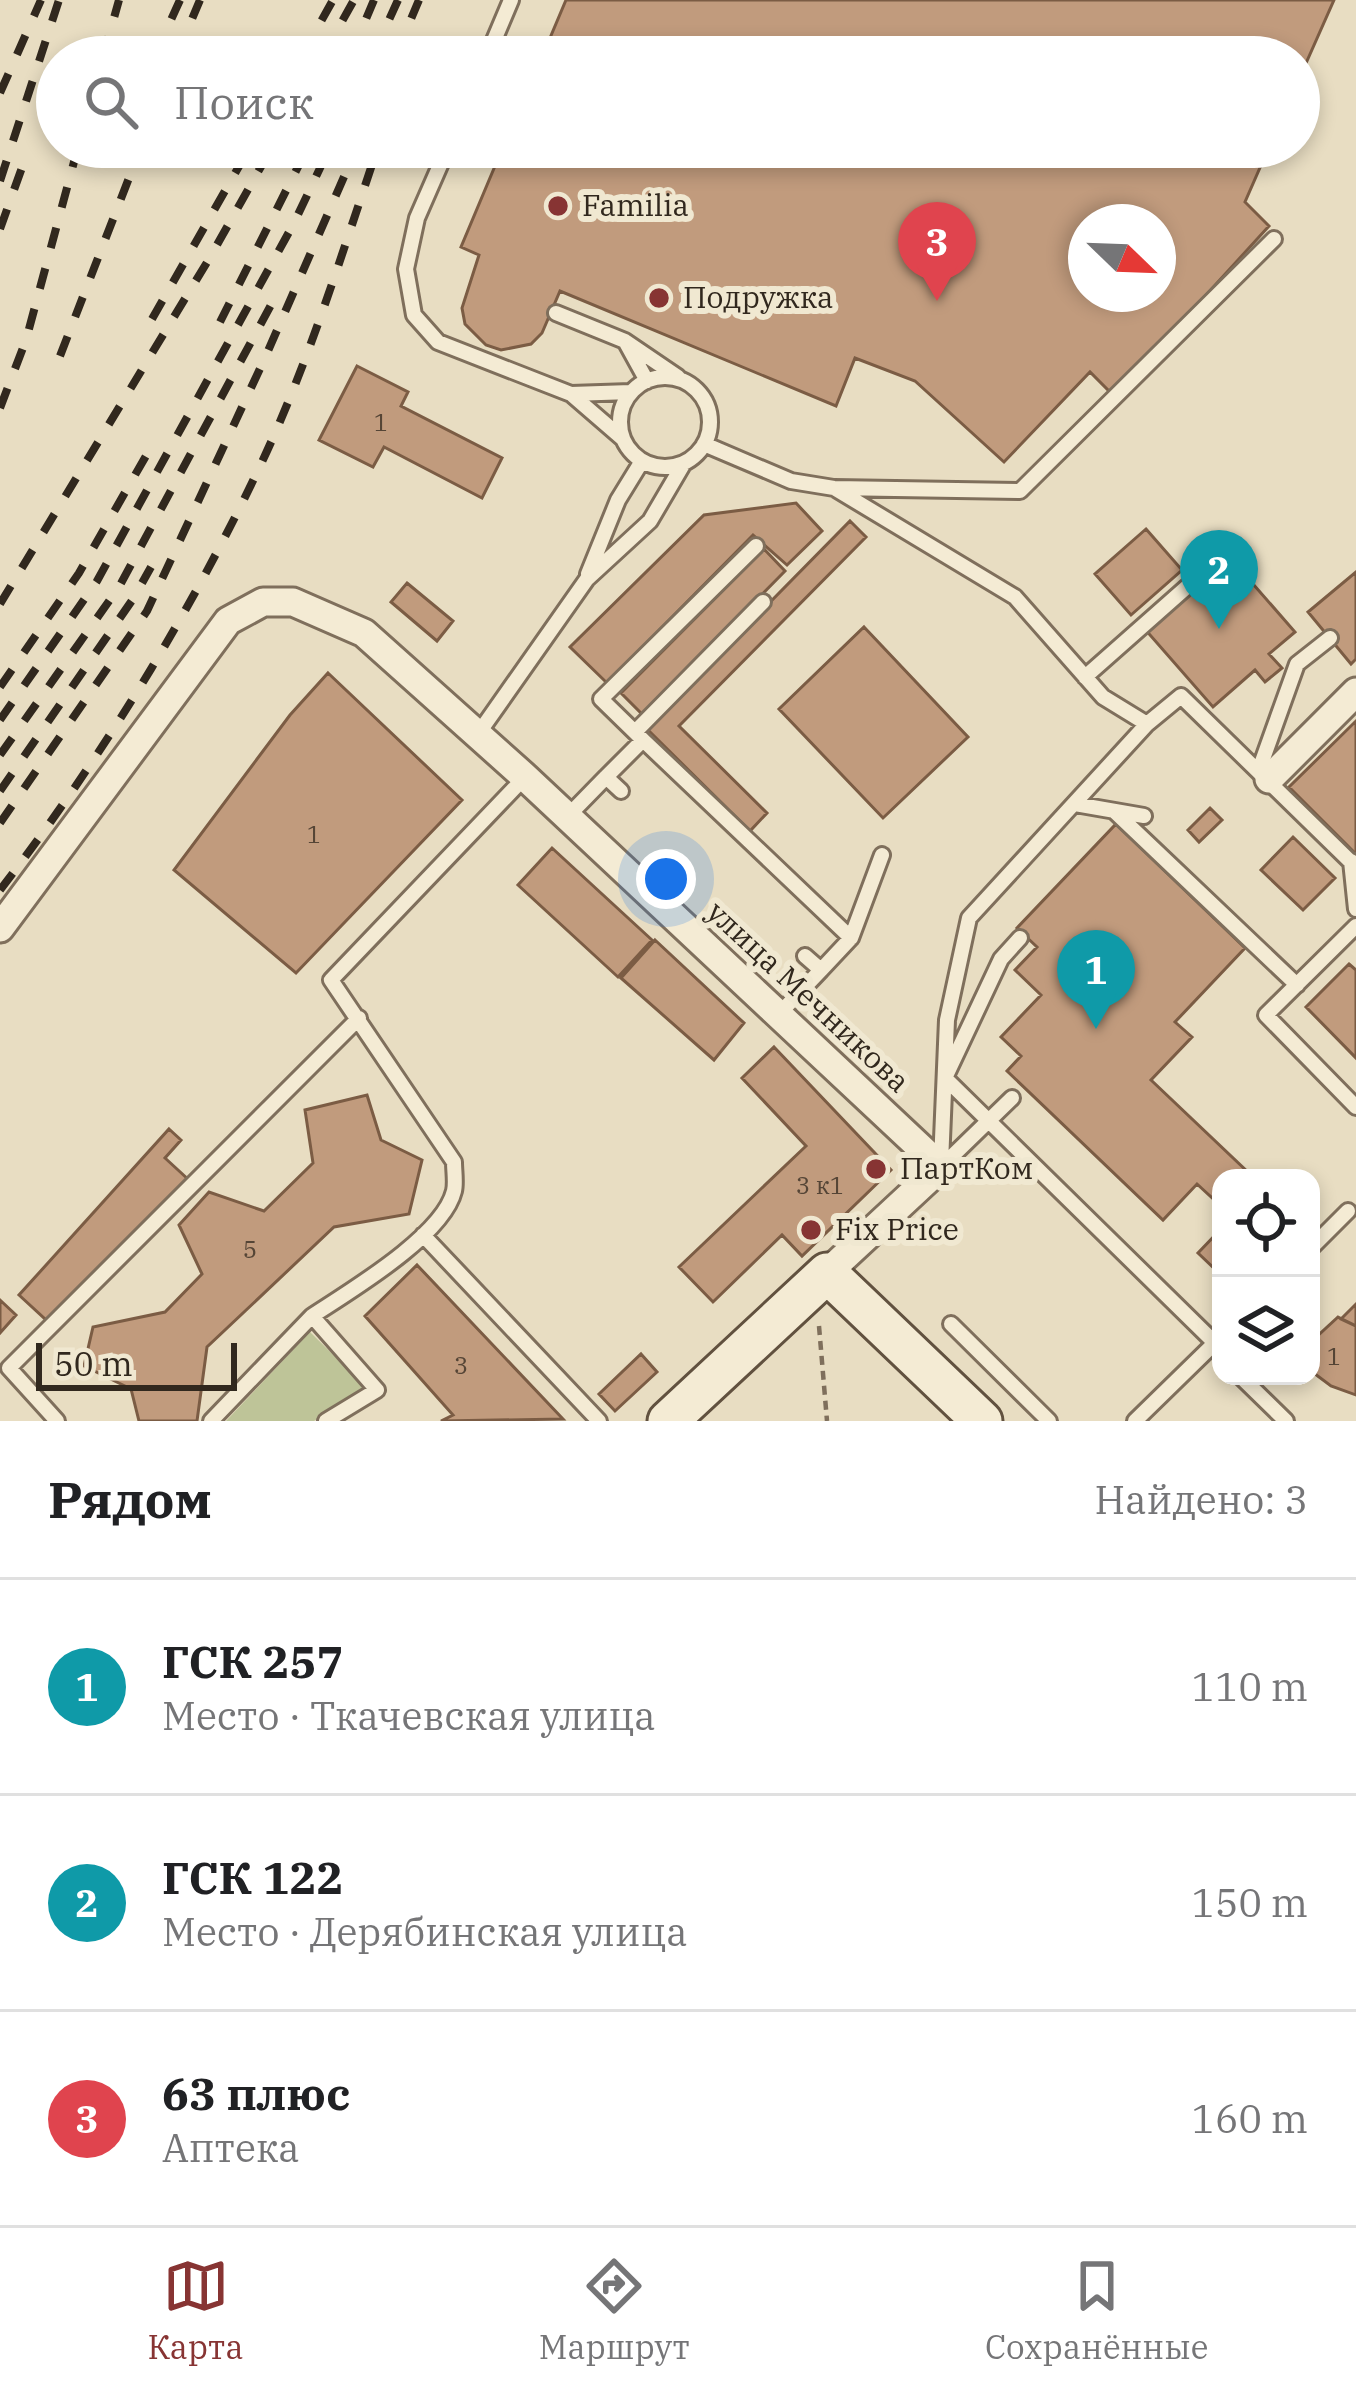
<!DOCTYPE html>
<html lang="ru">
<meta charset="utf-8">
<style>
:root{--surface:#fff;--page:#f2f2f2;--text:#202124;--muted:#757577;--line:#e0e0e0;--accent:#873433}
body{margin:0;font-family:"IBM Plex Serif",serif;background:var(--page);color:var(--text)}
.controls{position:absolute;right:36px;bottom:36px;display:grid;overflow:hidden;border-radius:24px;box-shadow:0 6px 18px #0003}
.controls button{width:108px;height:108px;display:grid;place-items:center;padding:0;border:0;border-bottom:3px solid var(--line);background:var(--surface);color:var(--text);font:60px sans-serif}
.compass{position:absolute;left:1068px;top:204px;width:108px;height:108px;border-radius:50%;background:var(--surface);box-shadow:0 6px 18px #0003;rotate:113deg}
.scale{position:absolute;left:36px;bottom:30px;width:201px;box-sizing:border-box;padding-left:12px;border:6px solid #31281e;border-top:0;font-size:33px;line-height:42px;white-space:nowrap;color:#31281e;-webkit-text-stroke:9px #f0e8d1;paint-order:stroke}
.you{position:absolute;left:666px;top:879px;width:42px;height:42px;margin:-30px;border:9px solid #fff;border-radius:50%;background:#1a73e8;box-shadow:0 0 0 18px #1a73e833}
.badge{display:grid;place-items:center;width:78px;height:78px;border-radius:50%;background:var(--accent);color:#fff;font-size:39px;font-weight:700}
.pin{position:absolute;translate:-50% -99px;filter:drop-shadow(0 3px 6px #0008)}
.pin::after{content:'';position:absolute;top:63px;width:42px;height:36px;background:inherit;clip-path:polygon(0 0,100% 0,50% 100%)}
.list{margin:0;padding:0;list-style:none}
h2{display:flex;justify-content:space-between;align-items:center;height:156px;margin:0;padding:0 48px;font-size:51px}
h2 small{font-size:39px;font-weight:400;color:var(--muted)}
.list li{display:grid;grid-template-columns:78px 1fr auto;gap:36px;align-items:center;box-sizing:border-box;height:216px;padding:0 48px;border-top:3px solid var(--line)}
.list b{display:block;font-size:45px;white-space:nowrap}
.list p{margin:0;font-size:39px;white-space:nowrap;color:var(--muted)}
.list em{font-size:39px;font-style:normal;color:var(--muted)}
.icon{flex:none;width:66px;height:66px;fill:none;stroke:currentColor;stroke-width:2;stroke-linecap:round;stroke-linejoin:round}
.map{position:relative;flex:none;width:1356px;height:1421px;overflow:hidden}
.search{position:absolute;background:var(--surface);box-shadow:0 6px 18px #0003;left:36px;right:36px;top:36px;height:132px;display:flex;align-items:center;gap:30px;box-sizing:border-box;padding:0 42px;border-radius:66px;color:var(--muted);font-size:45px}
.sheet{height:804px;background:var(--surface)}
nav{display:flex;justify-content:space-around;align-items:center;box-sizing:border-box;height:168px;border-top:3px solid var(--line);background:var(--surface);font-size:33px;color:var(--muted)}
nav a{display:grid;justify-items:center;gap:6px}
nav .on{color:var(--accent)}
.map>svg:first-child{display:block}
.green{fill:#bec498}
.building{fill:#c19b7d;stroke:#7b5c44;stroke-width:3;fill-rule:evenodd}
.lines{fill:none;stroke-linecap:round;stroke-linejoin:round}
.lane-casing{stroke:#7f6f5c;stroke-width:20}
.street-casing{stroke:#7f6f5c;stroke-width:33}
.secondary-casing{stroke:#61513f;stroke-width:45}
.path{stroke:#7f6f5c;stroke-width:4.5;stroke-dasharray:9 6;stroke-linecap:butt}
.lane{stroke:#f4ebd4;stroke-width:14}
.street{stroke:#f4ebd4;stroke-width:27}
.secondary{stroke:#f4ebd4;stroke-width:39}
.rail{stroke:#31281e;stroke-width:8;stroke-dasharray:21 21;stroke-linecap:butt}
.poi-dot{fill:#873433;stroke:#f0e8d1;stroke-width:4.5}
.labels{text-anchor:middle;stroke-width:12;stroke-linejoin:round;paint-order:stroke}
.number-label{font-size:24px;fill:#554536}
.poi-label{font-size:30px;fill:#31281e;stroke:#f0e8d1;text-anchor:start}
.street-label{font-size:30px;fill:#31281e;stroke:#f0e8d1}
</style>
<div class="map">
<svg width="1356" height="1421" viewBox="0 0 1356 1421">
<rect width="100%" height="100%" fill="#e8ddc2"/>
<path class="green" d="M310,1332l57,56 -53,33h-88z"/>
<path class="building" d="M566,0h768l-35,79v-22h-757z
M503,147h766l-24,55 24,24 -155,170 -24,-24 -86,90 -89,-81 -60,-23 -19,48 -276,-115 -18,42 -11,11 -30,6 -15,-5 -21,-21 -3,-16 17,-53 -18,-8zM1086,222h72v72h-72z
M357,366l51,26 -7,14 101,52 -20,40 -98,-51 -11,20 -54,-27z
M796,503l26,28 -35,34 -34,-30 -146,148 -37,-36 134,-132z
M850,521l16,16 -187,189 88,87 -17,18 -104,-103z
M1146,529l36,41 -51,45 -36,-41z
M764,549l21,22 -142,144 -22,-22z
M1226,553l69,79 -26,22 13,14 -17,14 -10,-12 -42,37 -70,-80z
M1356,572v87l-5,5 -43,-52z
M407,583l46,38 -16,20 -46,-39z
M864,627l104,110 -85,81 -104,-109z
M328,673l134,127 -166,173 -122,-103 116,-155z
M1356,721v133l-67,-67z
M1210,808l12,12 -23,22 -11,-12z
M1116,824l129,124 -70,74 17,15 -41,43 101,96 -31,2v28l-24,-22 -34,36 -156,-149 14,-15 -20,-19 40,-42 -26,-25 22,-23 -20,-19z
M1293,837l42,41 -32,32 -42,-40z
M552,848l100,92 -34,37 -100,-92z
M655,940l89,83 -30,37 -93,-82z
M1349,964l7,6v88l-50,-51z
M774,1047l117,123 -89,86 -20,-21 -69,67 -34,-35 127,-121 -64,-68z
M367,1095l14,45 41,20 -13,54 -75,13 -127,120 -10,74h-58l-8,-32 -47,-23 9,-39 72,-15 37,-38 -23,-49 30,-33 55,19 49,-48 -8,-53z
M169,1129l12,11 -16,18 25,23 -134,148 -37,-34z
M1221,1229v42l-2,2 -21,-20z
M417,1265l146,154 -122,2 12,-6 -88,-99z
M0,1300l16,15 -16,18z
M1356,1304v22l-15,-7z
M1338,1317l18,9v69l-25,-9 -20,-15v-29z
M641,1354l16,18 -42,39 -16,-17z"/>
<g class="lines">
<g class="lane-casing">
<path id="lane" d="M487,57l24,-57
M448,147l-31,71 -11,51 8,46 24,27 133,52 52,45
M556,313l69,28 53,36
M625,341l22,40
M620 422a45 45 0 1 1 90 0a45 45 0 1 1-90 0Z
M571,394l60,-2
M704,444l87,37 43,7 186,3 254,-252
M834,488l181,109 88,100 44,27 34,-28 175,171
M588,574l30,-74 24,-39
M1085,677l121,-107
M635,732l128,-130
M478,734l109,-155 63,-58 34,-58
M643,740l-42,-41 155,-153
M1259,770l38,-106 33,-26
M606,777l37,-37 208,198 -30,32
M1075,804l69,12
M1114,811l183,174
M567,817l39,-40 15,14
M1351,861l5,48
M1356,926l-90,89 90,92
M851,938l31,-83
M1020,938l-19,21 -56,119 270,265
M778,1015l43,-45 -16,-14
M941,1163l6,-143 22,-102 178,-194
M941,1167l71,-69
M423,1235l176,186
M1311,1248l37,-37
M951,1324l98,97
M1240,1376l46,45
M57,1421l-48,-53 350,-350
M211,1421l101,-105
M326,1421l51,-31 -65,-74c38,-25 131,-80 142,-125 2,-8 0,-20 0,-29l-123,-182 194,-203
M1135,1421l86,-84"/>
</g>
<g class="street-casing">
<path id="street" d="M1269,779l87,-87
M0,928l228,-307 35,-19h30l71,31 161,144 416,390 -114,106"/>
</g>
<g class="secondary-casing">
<path id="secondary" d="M668,1421l159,-148 155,148"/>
</g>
<path class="path" d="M819,1326l8,95"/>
<use href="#lane" class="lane"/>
<use href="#street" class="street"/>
<use href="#secondary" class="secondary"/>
<path class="rail" d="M103,57l16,-57
M154,57l26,-57
M176,57l24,-57
M301,57l32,-57
M322,57l32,-57
M350,57l24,-57
M372,57l26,-57
M395,57l24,-57
M0,93l41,-93
M0,181l59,-181
M0,229l24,-67
M152,319l98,-172
M220,322l88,-175
M60,356l81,-209
M0,408l26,-68 52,-193
M0,604l209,-345 63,-112
M0,687l79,-114 68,-119
M0,720l97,-139 197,-358 36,-76
M0,755l119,-168 153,-284
M0,791l133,-192 18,-32
M0,823l147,-212 117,-251 93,-213
M0,890c101,-131 190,-276 261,-426 48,-102 81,-211 117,-317"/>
</g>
<g class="poi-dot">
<circle cx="558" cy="206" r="12"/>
<circle cx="659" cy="298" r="12"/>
<circle cx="876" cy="1169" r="12"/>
<circle cx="811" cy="1230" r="12"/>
</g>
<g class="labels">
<g class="number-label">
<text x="381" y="431">1</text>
<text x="314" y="843">1</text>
<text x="820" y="1194">3 к1</text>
<text x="250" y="1258">5</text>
<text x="1334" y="1365">1</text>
<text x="461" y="1374">3</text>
</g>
<g class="poi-label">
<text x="582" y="216">Familia</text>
<text x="683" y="308">Подружка</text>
<text x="900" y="1179">ПартКом</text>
<text x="835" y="1240">Fix Price</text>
</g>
<g class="street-label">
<text transform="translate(808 997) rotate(43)" y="10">улица Мечникова</text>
</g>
</g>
</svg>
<div class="controls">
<button><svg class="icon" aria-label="locate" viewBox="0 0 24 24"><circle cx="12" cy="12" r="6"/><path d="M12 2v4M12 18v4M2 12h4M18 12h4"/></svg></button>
<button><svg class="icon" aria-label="layers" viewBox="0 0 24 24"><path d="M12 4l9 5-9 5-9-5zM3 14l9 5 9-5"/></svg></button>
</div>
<svg class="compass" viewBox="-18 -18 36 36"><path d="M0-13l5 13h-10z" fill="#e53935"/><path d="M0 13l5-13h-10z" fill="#757577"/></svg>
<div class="scale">50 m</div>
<div class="you"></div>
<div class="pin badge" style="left:1096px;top:1029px;background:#0f9aa8">1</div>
<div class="pin badge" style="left:1219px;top:629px;background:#0f9aa8">2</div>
<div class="pin badge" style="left:937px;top:301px;background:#e0444e">3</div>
<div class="search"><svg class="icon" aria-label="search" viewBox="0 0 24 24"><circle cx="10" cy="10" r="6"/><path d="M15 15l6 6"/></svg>Поиск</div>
</div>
<section class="sheet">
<h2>Рядом<small>Найдено: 3</small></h2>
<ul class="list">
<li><span class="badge" style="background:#0f9aa8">1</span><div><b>ГСК 257</b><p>Место · Ткачевская улица</p></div><em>110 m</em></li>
<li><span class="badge" style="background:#0f9aa8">2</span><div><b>ГСК 122</b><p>Место · Дерябинская улица</p></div><em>150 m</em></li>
<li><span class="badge" style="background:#e0444e">3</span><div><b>63 плюс</b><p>Аптека</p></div><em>160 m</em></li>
</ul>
</section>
<nav>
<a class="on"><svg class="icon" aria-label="map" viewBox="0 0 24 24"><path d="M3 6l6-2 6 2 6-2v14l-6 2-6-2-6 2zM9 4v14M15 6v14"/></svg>Карта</a>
<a><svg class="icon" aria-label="directions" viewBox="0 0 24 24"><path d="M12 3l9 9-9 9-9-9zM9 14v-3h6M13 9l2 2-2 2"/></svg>Маршрут</a>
<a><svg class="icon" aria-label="saved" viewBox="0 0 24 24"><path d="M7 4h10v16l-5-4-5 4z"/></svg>Сохранённые</a>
</nav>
